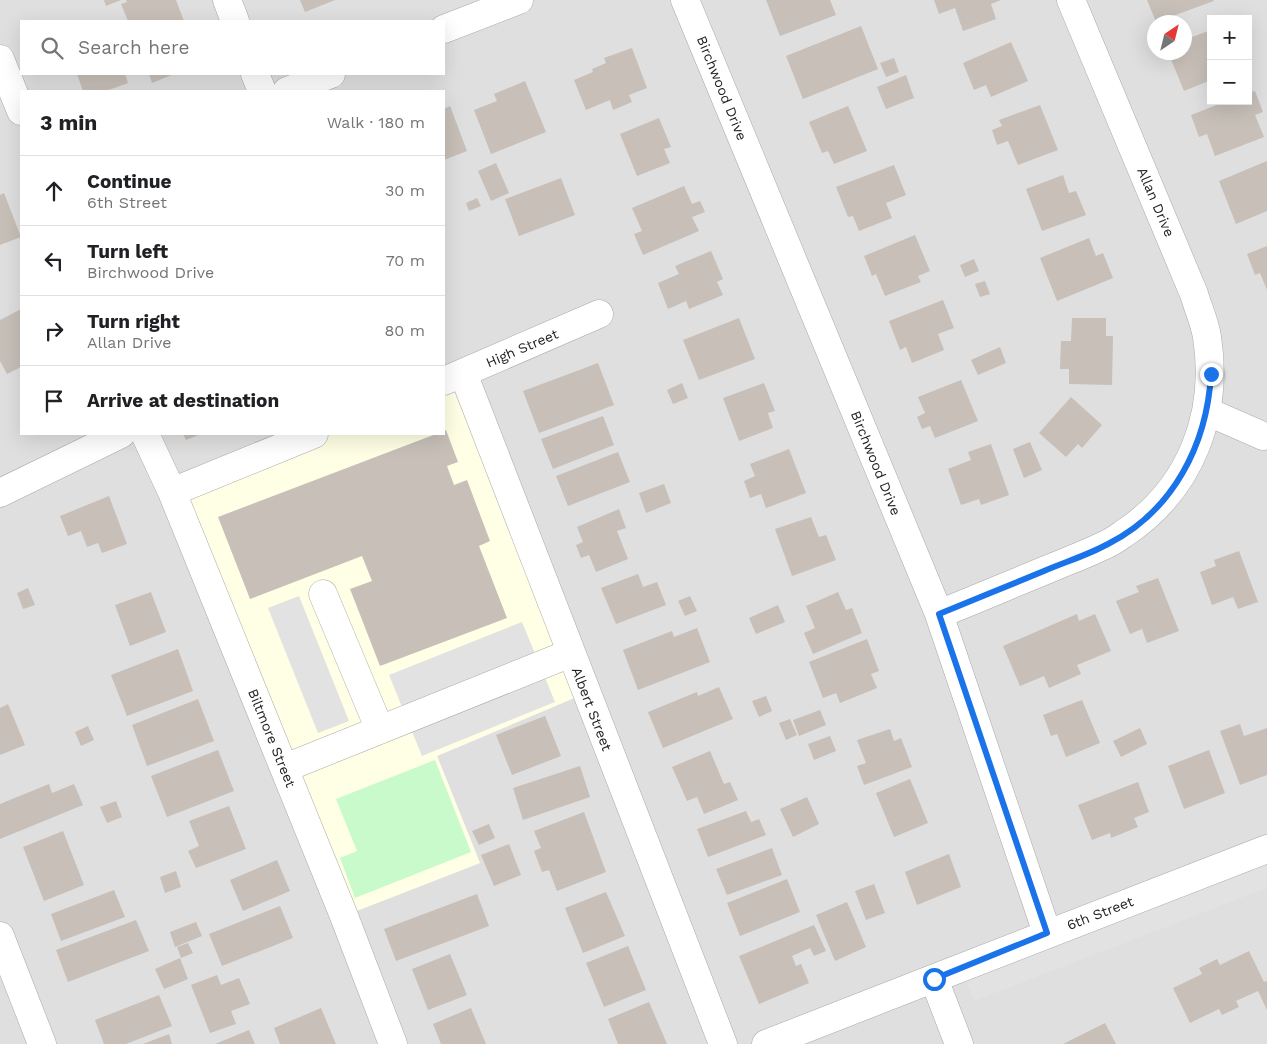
<!DOCTYPE html>
<meta charset="utf-8">
<style>
:root{--surface:#fff;--page:#f6f6f6;--text:#202124;--muted:#757577;--line:#e0e0e0}
body{margin:0;font-family:"Work Sans",sans-serif;background:var(--page);color:var(--text)}
.controls{position:absolute;right:15px;top:15px;display:grid;overflow:hidden;border-radius:0px;box-shadow:0 5px 20px #0002}
.controls button{width:45px;height:45px;display:grid;place-items:center;padding:0;border:0;border-bottom:1px solid var(--line);background:var(--surface);color:var(--text);font:25px sans-serif}
.compass{position:absolute;left:1147px;top:15px;width:45px;height:45px;border-radius:50%;background:var(--surface);box-shadow:0 5px 20px #0002;rotate:35deg}
.stop{position:absolute;width:15px;height:15px;margin:-11px;border:4px solid #1a73e8;border-radius:50%;background:#fff}
.stop.end{background:#1a73e8;border-color:#fff;box-shadow:0 1px 5px #0008}
.list{margin:0;padding:0;list-style:none}
h2{display:flex;justify-content:space-between;align-items:center;height:65px;margin:0;padding:0 20px;font-size:21px}
h2 small{font-size:16px;font-weight:400;color:var(--muted)}
.list li{display:grid;grid-template-columns:32px 1fr auto;gap:15px;align-items:center;box-sizing:border-box;height:70px;padding:0 20px;border-top:1px solid var(--line)}
.list b{display:block;font-size:19px;white-space:nowrap}
.list p{margin:0;font-size:16px;white-space:nowrap;color:var(--muted)}
.list em{font-size:16px;font-style:normal;color:var(--muted)}
.icon{flex:none;width:28px;height:28px;fill:none;stroke:currentColor;stroke-width:2;stroke-linecap:round;stroke-linejoin:round}
.map{position:relative;flex:none;width:1267px;height:1044px;overflow:hidden}
.search{position:absolute;background:var(--surface);box-shadow:0 5px 20px #0002;left:20px;top:20px;width:425px;height:55px;display:flex;align-items:center;gap:12px;box-sizing:border-box;padding:0 18px;border-radius:0px;color:var(--muted);font-size:19px}
.panel{position:absolute;background:var(--surface);box-shadow:0 5px 20px #0002;left:20px;top:90px;width:425px;height:345px;border-radius:0px}
.map>svg:first-child{display:block}
.residential{fill:#e0dfdf;fill-rule:evenodd}
.education{fill:#ffffe5}
.park{fill:#c8facc}
.parking{fill:#e2e2e2}
.building{fill:#c7bfb8}
.lines{fill:none;stroke-linecap:round;stroke-linejoin:round}
.minor-casing{stroke:#a9a9a9;stroke-width:29}
.minor{stroke:#fff;stroke-width:28}
.route{stroke:#1a73e8;stroke-width:6}
.labels{text-anchor:middle;stroke-width:4;stroke-linejoin:round;paint-order:stroke}
.street-label{font-size:14px;fill:#222;stroke:#fff}
</style>
<div class="map">
<svg width="1267" height="1044" viewBox="0 0 1267 1044">
<rect width="100%" height="100%" fill="#f2efe9"/>
<path class="residential" d="M0,0h1267v1044h-1267zM1211,19h37v82h-37zM21,21h423v53h-423zM1154,22h30v30h-30zM21,91h423v290l142,312 -149,63 43,107 -136,52 -30,-481h-293z"/>
<path class="education" d="M463,373l123,320 -149,63 43,107 -136,53 -172,-424 142,-58h130v-53z"/>
<path class="park" d="M435,760l36,92 -116,46 -15,-40 17,-7 -21,-52z"/>
<path class="parking" d="M299,596l50,125 -31,12 -50,-125z
M522,622l33,80 -133,54 -33,-81z
M1267,864v24l-293,113 -8,-21z"/>
<path class="building" d="M104,0h17l-15,6z
M126,0h50l8,21h-56l-7,-17 6,-2z
M300,0h35l-30,12z
M766,0h64l6,15 -56,21z
M934,0h67l-10,4 5,15 -33,12 -8,-23 -16,6z
M1147,0h66l1,1 -58,21z
M861,26l17,43 -75,30 -17,-43z
M1211,30v50l-27,11 -16,-39h16v-12z
M1011,42l17,39 -37,16 -5,-12 -12,5 -11,-27z
M632,48l15,40 -18,7 3,7 -19,8 -3,-10 -24,10 -12,-30 19,-8 -1,-3 14,-6 -2,-5z
M894,58l5,14 -13,5 -6,-14z
M77,74h48l3,9 -22,8h-23z
M149,74h25l-22,9z
M906,75l8,23 -28,11 -9,-22z
M525,81l21,51 -55,22 -17,-44 23,-9 -3,-7z
M1255,91l8,21 -8,3 9,22 -49,19 -8,-22 -8,3 -8,-22 36,-14h21v-8z
M1040,105l18,45 -40,15 -10,-24 -11,4 -5,-15 10,-4 -3,-6z
M450,106l17,45 -23,9v-51z
M848,106l19,45 -33,13 -6,-13 -6,2 -13,-31z
M659,118l12,29 -7,2 6,14 -33,13 -17,-42z
M1267,161v50l-31,13 -17,-43z
M496,163l13,30 -18,8 -13,-30z
M894,165l12,30 -20,8 6,15 -33,13 -6,-15 -5,1 -12,-30z
M1063,175l6,18 7,-2 10,24 -44,16 -16,-42z
M561,178l14,37 -56,21 -14,-37z
M684,186l8,18 8,-3 5,11 -13,5 7,14 -56,24 -9,-21 8,-3 -10,-23z
M4,193l17,44 -21,8v-50z
M477,198l4,8 -12,5 -3,-8z
M915,235l15,36 -12,5 3,6 -36,14 -9,-22 -4,2 -8,-20z
M1089,238l7,18 7,-3 10,25 -56,23 -17,-43z
M1267,246v44l-7,-17 -5,2 -8,-21z
M711,251l12,28 -6,3 6,13 -34,14 -3,-8 -18,8 -10,-26 21,-9 -4,-8z
M974,259l5,12 -14,6 -5,-12z
M985,281l5,13 -10,3 -5,-13z
M943,300l11,28 -16,6 6,16 -32,13 -6,-16 -6,3 -11,-29z
M21,309v58l-14,7 -7,-13v-41z
M739,318l16,41 -56,21 -16,-40z
M1072,318h34v18h7l-1,49 -43,-1v-15h-9l1,-28h10z
M1000,347l6,16 -28,12 -7,-15z
M598,363l16,42 -75,28 -16,-42z
M961,380l17,41 -43,17 -5,-12 -8,3 -5,-12 8,-4 -7,-16z
M682,383l6,15 -15,6 -6,-14z
M764,383l11,28 -7,2 5,15 -34,13 -16,-43z
M1071,397l31,28 -20,23 -4,-4 -12,13 -27,-24z
M603,416l11,29 -61,24 -12,-30z
M446,430l12,32 -11,4 7,19 13,-5 23,61 -11,5 28,72 -127,48 -30,-77 22,-8 -10,-25 -112,43 -32,-82 218,-83h8v-3z
M183,434h18l-15,6z
M1030,442l12,28 -18,8 -11,-29z
M991,444l18,51 -28,10 -2,-6 -18,6 -13,-36 23,-9 -3,-8z
M789,449l17,44 -40,15 -5,-14 -11,4 -6,-17 11,-5 -5,-12z
M618,452l12,30 -62,24 -12,-30z
M664,484l7,19 -25,10 -7,-20z
M109,496l18,48 -25,9 -4,-10 -11,4 -6,-16 -13,5 -8,-20z
M619,509l7,19 -9,3 11,28 -32,13 -7,-17 -8,3 -5,-13 7,-3 -6,-15z
M811,517l8,20 7,-2 10,25 -44,16 -17,-47z
M1239,551l19,51 -20,7 -5,-12 -21,8 -12,-33 16,-6 -2,-6z
M638,574l5,13 14,-5 9,23 -50,19 -15,-36z
M1158,578l21,53 -32,12 -5,-14 -12,5 -14,-33 23,-9 -3,-6z
M28,588l7,17 -12,4 -6,-16z
M151,592l15,40 -36,14 -15,-41z
M838,592l8,18 6,-2 10,25 -49,21 -9,-21 11,-5 -9,-22z
M690,596l7,15 -12,5 -7,-15z
M778,605l7,17 -29,12 -7,-16z
M1077,614l2,7 16,-7 16,37 -34,14 4,9 -32,14 -5,-12 -24,10 -17,-40z
M697,628l13,34 -72,28 -15,-40 49,-19 2,6z
M867,639l12,32 -8,3 6,14 -37,15 -4,-10 -13,5 -14,-36z
M178,649l15,42 -66,25 -16,-41z
M719,687l14,32 -70,29 -15,-36 49,-20 1,4z
M766,696l6,15 -13,6 -7,-16z
M198,699l16,42 -67,25 -15,-41z
M1082,700l18,43 -34,14 -9,-23 -6,2 -8,-21z
M8,704l17,41 -25,10v-47z
M820,710l6,15 -27,11 -6,-16z
M545,716l16,40 -49,19 -16,-40z
M790,719l7,16 -11,5 -7,-17z
M1240,724l4,12 23,-8v47l-27,10 -20,-54z
M88,726l6,14 -13,6 -6,-14z
M1140,728l7,16 -26,13 -8,-16z
M890,729l4,12 7,-3 11,29 -48,18 -7,-19 9,-3 -9,-23z
M830,736l6,15 -22,9 -6,-16z
M218,750l16,41 -67,26 -16,-41z
M1209,750l16,43 -41,16 -16,-43z
M710,751l14,33 6,-2 8,18 -34,14 -7,-17 -10,4 -15,-34z
M580,766l10,31 -67,23 -10,-32z
M910,779l18,44 -34,14 -18,-44z
M1138,782l11,30 -15,6 4,9 -27,11 -1,-5 -18,7 -14,-35z
M49,784l3,9 22,-9 9,21 -83,34v-35z
M807,797l12,27 -26,13 -13,-28z
M116,801l6,16 -15,6 -7,-16z
M229,806l17,43 -50,19 -8,-17 11,-5 -10,-25z
M746,811l5,11 8,-3 7,16 -58,22 -11,-28z
M584,812l22,60 -49,19 -8,-21 -7,2 -8,-21 7,-3 -7,-17z
M489,824l6,14 -16,7 -7,-14z
M63,831l21,54 -40,16 -21,-54z
M509,844l12,31 -27,11 -13,-31z
M772,848l10,27 -55,20 -11,-26z
M949,854l12,33 -44,18 -12,-33z
M277,860l13,31 -47,20 -13,-31z
M176,871l5,16 -16,6 -5,-16z
M787,879l13,33 -60,24 -13,-33z
M874,884l11,29 -19,7 -11,-29z
M114,890l11,27 -64,24 -10,-27z
M606,892l19,44 -42,17 -18,-45z
M477,894l12,32 -93,35 -12,-32z
M847,902l19,45 -31,14 -19,-46z
M280,906l13,32 -71,28 -13,-32z
M136,920l13,31 -81,31 -12,-32z
M196,922l6,14 -27,11 -5,-15z
M814,925l12,26 -12,5 -4,-8 -18,8 4,10 5,-2 8,19 -50,21 -20,-48z
M188,943l5,10 -12,5 -4,-11z
M628,946l18,44 -42,17 -18,-44z
M1249,951l15,31 3,-1v29l-9,-19 -22,10 3,6 -17,8 -3,-6 -29,14 -17,-35 29,-14 -3,-6 18,-9 3,6z
M450,954l17,41 -39,15 -16,-41z
M180,958l8,21 -24,10 -9,-20z
M217,975l4,10 18,-7 11,26 -19,7 5,13 -26,9 -19,-48z
M159,995l13,31 -46,18h-22l-9,-24z
M649,1002l18,42h-49l-10,-25z
M321,1008l15,36h-56l-6,-16z
M471,1008l15,36h-45l-8,-20z
M1105,1023l11,21h-53z
M249,1030l6,14h-40z
M169,1034l3,10h-29z"/>
<g class="lines">
<g class="minor-casing">
<path id="minor" d="M227,0l8,21
M685,0l254,614 108,319
M444,29l75,-29
M0,59l21,52
M255,74l7,17
M287,91l44,-17
M463,373l260,671
M444,381l155,-67
M1206,411l57,25
M145,434l27,58 172,424 49,128
M172,492l142,-58
M0,493l121,-59
M323,594l57,136
M939,614c38,-15 75,-31 112,-46 19,-8 38,-15 56,-24 7,-3 13,-8 19,-12 65,-44 93,-118 81,-195 -2,-14 -9,-29 -13,-43l-123,-294
M285,768l286,-115
M0,936l42,108
M934,979l25,65
M766,1044c167,-65 334,-131 501,-195"/>
</g>
<use href="#minor" class="minor"/>
</g>
<g class="lines">
<path class="route" d="M934,979l113,-46 -108,-319c35,-14 70,-29 105,-43 21,-9 44,-16 64,-27 65,-33 99,-99 103,-170"/>
</g>
<g class="labels">
<g class="street-label">
<text transform="translate(722 88) rotate(68)" y="5">Birchwood Drive</text>
<text transform="translate(1156 202) rotate(67)" y="5">Allan Drive</text>
<text transform="translate(522 348) rotate(-23)" y="5">High Street</text>
<text transform="translate(876 463) rotate(68)" y="5">Birchwood Drive</text>
<text transform="translate(592 709) rotate(69)" y="5">Albert Street</text>
<text transform="translate(272 738) rotate(68)" y="5">Biltmore Street</text>
<text transform="translate(1100 913) rotate(-21)" y="5">6th Street</text>
</g>
</g>
</svg>
<div class="controls">
<button>+</button>
<button>−</button>
</div>
<svg class="compass" viewBox="-18 -18 36 36"><path d="M0-13l5 13h-10z" fill="#e53935"/><path d="M0 13l5-13h-10z" fill="#757577"/></svg>
<div class="stop" style="left:934px;top:979px"></div>
<div class="stop end" style="left:1211px;top:374px"></div>
<div class="search"><svg class="icon" aria-label="search" viewBox="0 0 24 24"><circle cx="10" cy="10" r="6"/><path d="M15 15l6 6"/></svg>Search here</div>
<section class="panel">
<h2>3 min<small>Walk · 180 m</small></h2>
<ul class="list">
<li><svg class="icon" aria-label="ahead" viewBox="0 0 24 24"><path d="M12 20V5M6 11l6-6 6 6"/></svg><div><b>Continue</b><p>6th Street</p></div><em>30 m</em></li>
<li><svg class="icon" aria-label="left" viewBox="0 0 24 24"><path d="M17 20v-9H6M10 6l-5 5 5 5"/></svg><div><b>Turn left</b><p>Birchwood Drive</p></div><em>70 m</em></li>
<li><svg class="icon" aria-label="right" viewBox="0 0 24 24"><path d="M7 20v-9h11M14 6l5 5-5 5"/></svg><div><b>Turn right</b><p>Allan Drive</p></div><em>80 m</em></li>
<li><svg class="icon" aria-label="arrive" viewBox="0 0 24 24"><path d="M6 21V4h12l-3 4 3 4H6"/></svg><div><b>Arrive at destination</b></div></li>
</ul>
</section>
</div>
